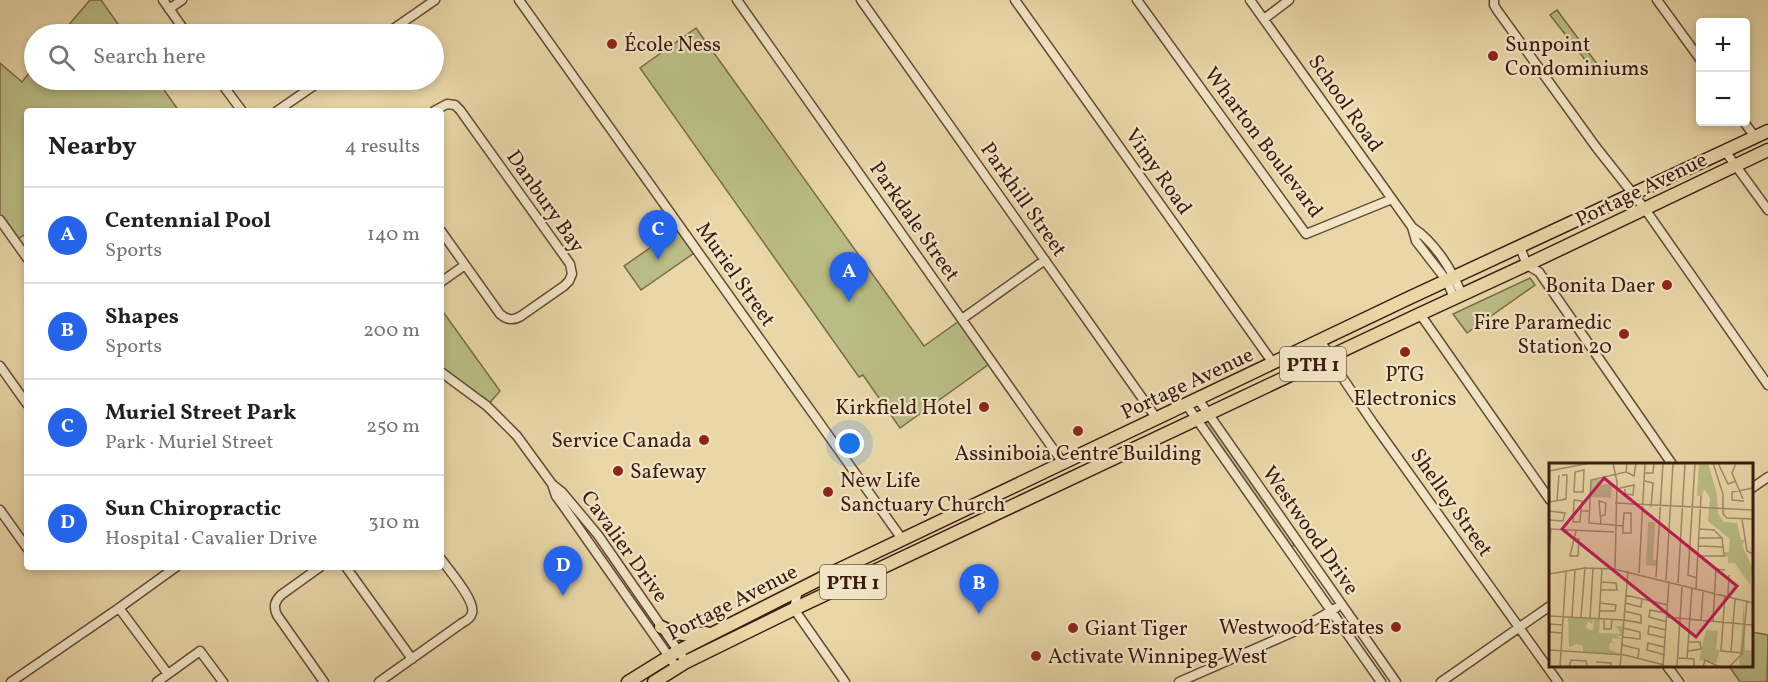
<!DOCTYPE html>
<meta charset="utf-8">
<style>
:root{--surface:#fff;--page:#f2f2f2;--text:#202124;--muted:#757577;--line:#e0e0e0;--accent:#2563eb}
body{margin:0;font-family:Vollkorn,serif;background:var(--page);color:var(--text)}
.controls{position:absolute;right:18px;top:18px;display:grid;overflow:hidden;border-radius:6px;box-shadow:0 3px 9px #0003}
.controls button{width:54px;height:54px;display:grid;place-items:center;padding:0;border:0;border-bottom:2px solid var(--line);background:var(--surface);color:var(--text);font:30px sans-serif}
.you{position:absolute;left:850px;top:444px;width:21px;height:21px;margin:-15px;border:4px solid #fff;border-radius:50%;background:#1a73e8;box-shadow:0 0 0 9px #1a73e833}
.badge{display:grid;place-items:center;width:39px;height:39px;border-radius:50%;background:var(--accent);color:#fff;font-size:20px;font-weight:700}
.pin{position:absolute;translate:-50% -50px;filter:drop-shadow(0 2px 3px #0008)}
.pin::after{content:'';position:absolute;top:32px;width:21px;height:18px;background:inherit;clip-path:polygon(0 0,100% 0,50% 100%)}
.list{margin:0;padding:0;list-style:none}
h2{display:flex;justify-content:space-between;align-items:center;height:78px;margin:0;padding:0 24px;font-size:26px}
h2 small{font-size:20px;font-weight:400;color:var(--muted)}
.list li{display:grid;grid-template-columns:39px 1fr auto;gap:18px;align-items:center;box-sizing:border-box;height:96px;padding:0 24px;border-top:2px solid var(--line)}
.list b{display:block;font-size:22px;white-space:nowrap}
.list p{margin:0;font-size:20px;white-space:nowrap;color:var(--muted)}
.list em{font-size:20px;font-style:normal;color:var(--muted)}
.icon{flex:none;width:33px;height:33px;fill:none;stroke:currentColor;stroke-width:2;stroke-linecap:round;stroke-linejoin:round}
.map{position:relative;flex:none;width:1768px;height:682px;overflow:hidden}
.search{position:absolute;background:var(--surface);box-shadow:0 3px 9px #0003;left:24px;top:24px;width:420px;height:66px;display:flex;align-items:center;gap:15px;box-sizing:border-box;padding:0 21px;border-radius:33px;color:var(--muted);font-size:22px}
.panel{position:absolute;background:var(--surface);box-shadow:0 3px 9px #0003;left:24px;top:108px;width:420px;height:462px;border-radius:6px}
.map>svg:first-child{display:block}
.green{fill:#babd85;stroke:#7a6c4a;stroke-width:1.5}
.lines{fill:none;stroke-linecap:round;stroke-linejoin:round}
.minor-casing{stroke:#664b36;stroke-width:11}
.highway-casing{stroke:#3b1c10;stroke-width:15}
.minor{stroke:#f1e5c6;stroke-width:8}
.highway{stroke:#e9d7a8;stroke-width:12}
.poi-dot{fill:#8f2418;stroke:#f1e5c6;stroke-width:2}
.labels{text-anchor:middle;stroke-width:4.5;stroke-linejoin:round;paint-order:stroke}
.shield{fill:#f1e5c6;stroke:#725847;stroke-width:1.5}
.shield-label{font-size:20px;font-weight:bold;fill:#3b1c10}
.poi-label{font-size:21px;fill:#3b1c10;stroke:#f1e5c6;text-anchor:start}
.street-label{font-size:21px;fill:#3b1c10;stroke:#f1e5c6}
.inset-road{fill:none;stroke:#a38c6b;stroke-width:1.5}
.view{fill:#c2185b;fill-opacity:0.15;stroke:#c2185b;stroke-width:3}
.inset-edge{fill:none;stroke:#3b1c10;stroke-width:3}
</style>
<div class="map">
<svg width="1768" height="682" viewBox="0 0 1768 682">
<rect width="100%" height="100%" fill="#e9d7a8"/>
<filter id="stains"><feTurbulence type="fractalNoise" baseFrequency=".00333" numOctaves="4"/><feColorMatrix values="0 0 0 0 .2 0 0 0 0 .09 0 0 0 0 .02 0 0 0 .5 -.17"/></filter>
<radialGradient id="worn" r=".72"><stop offset=".6" stop-color="#630" stop-opacity="0"/><stop offset="1" stop-color="#630" stop-opacity=".3"/></radialGradient>
<path class="green" d="M90,0h11l24,34h-64z
M1557,10l46,62 -6,3 -47,-60z
M696,28l228,318 38,-27 30,43 -92,66 -37,-53 -4,2 -219,-309z
M0,63l22,19 12,-15v13h123l22,31h-152v122l-12,8 -15,-21z
M680,227l17,24 -56,39 -17,-24z
M1530,278l5,7 -68,48 -14,-19z
M441,309l59,82 -13,15 -46,-34z
M1207,414l91,129 -10,6 -92,-130z
M1752,632l16,3 -1,47h-27l-11,-16h23z"/>
<g class="lines">
<g class="minor-casing">
<path id="minor" d="M163,0l24,34
M519,0l383,539
M737,0l326,463
M861,0l296,419
M1015,0l258,363
M1137,0l169,234 86,-35
M1250,0l162,227 4,14 31,40 7,17
M1494,0v5l3,5 99,137 49,62 123,176
M1657,0l43,59
M169,9l13,-9
M1264,19l25,-19
M386,34l49,-34
M219,80l23,31
M277,111l45,-31
M434,111l13,-7 8,1 5,5 110,154 2,10 -3,7 -5,5 -43,30c-8,5 -14,4 -21,-2l-59,-83
M1744,122l11,15
M1725,151l43,59
M0,220l27,38
M1412,227c23,15 40,43 50,68
M1520,247l7,18 12,7 133,192
M441,282l24,-17
M1420,314l130,186
M962,319l83,-59
M1320,341l11,15 5,12 37,55 185,259
M0,366l27,38
M441,372l46,34 30,30 35,48 10,8 36,43 88,127
M1198,399l198,283
M1186,404l195,278
M552,484l4,12 8,11 113,161
M1752,488l16,-11
M0,510l27,38
M320,567l-39,28c-6,6 -8,11 -4,20l47,67
M346,567l66,92
M798,590l-4,19 51,73
M119,608l49,66
M1667,666l12,16
M11,682l108,-74 57,-41
M157,682l43,-31 23,31
M379,682l83,-59c4,-2 9,-5 10,-10 4,-12 -24,-44 -31,-54
M1179,682l121,-53 36,-21
M1441,682l109,-76"/>
</g>
<g class="highway-casing">
<path id="highway" d="M661,627c16,8 28,9 45,6
M628,682l50,-31 158,-80 573,-273 359,-167
M654,682l32,-20 108,-53 626,-295 117,-54 231,-110"/>
</g>
<use href="#minor" class="minor"/>
<use href="#highway" class="highway"/>
</g>
<g class="poi-dot">
<circle cx="612" cy="44" r="6"/>
<circle cx="1493" cy="56" r="6"/>
<circle cx="1667" cy="285" r="6"/>
<circle cx="1624" cy="334" r="6"/>
<circle cx="1405" cy="352" r="6"/>
<circle cx="984" cy="407" r="6"/>
<circle cx="1078" cy="431" r="6"/>
<circle cx="704" cy="440" r="6"/>
<circle cx="618" cy="471" r="6"/>
<circle cx="828" cy="492" r="6"/>
<circle cx="1396" cy="627" r="6"/>
<circle cx="1073" cy="628" r="6"/>
<circle cx="1036" cy="656" r="6"/>
</g>
<g class="labels">
<g class="shield">
<rect x="1280" y="347" width="66" height="34" rx="4.5"/>
<rect x="820" y="565" width="66" height="34" rx="4.5"/>
</g>
<g class="shield-label">
<text x="1313" y="371">PTH 1</text>
<text x="853" y="589">PTH 1</text>
</g>
<g class="poi-label">
<text x="624" y="51">École Ness</text>
<text x="1505" y="51">Sunpoint<tspan x="1505" dy="24">Condominiums</tspan></text>
<text x="1655" y="292" text-anchor="end">Bonita Daer</text>
<text x="1612" y="329" text-anchor="end">Fire Paramedic<tspan x="1612" dy="24">Station 20</tspan></text>
<text x="1405" y="381" text-anchor="middle">PTG<tspan x="1405" dy="24">Electronics</tspan></text>
<text x="972" y="414" text-anchor="end">Kirkfield Hotel</text>
<text x="692" y="447" text-anchor="end">Service Canada</text>
<text x="1078" y="460" text-anchor="middle">Assiniboia Centre Building</text>
<text x="630" y="478">Safeway</text>
<text x="840" y="487">New Life<tspan x="840" dy="24">Sanctuary Church</tspan></text>
<text x="1384" y="634" text-anchor="end">Westwood Estates</text>
<text x="1085" y="635">Giant Tiger</text>
<text x="1048" y="663">Activate Winnipeg West</text>
</g>
<g class="street-label">
<text transform="translate(1346 103) rotate(55)" y="7">School Road</text>
<text transform="translate(1264 142) rotate(53)" y="7">Wharton Boulevard</text>
<text transform="translate(1159 171) rotate(55)" y="7">Vimy Road</text>
<text transform="translate(1641 189) rotate(-26)" y="7">Portage Avenue</text>
<text transform="translate(1024 199) rotate(55)" y="7">Parkhill Street</text>
<text transform="translate(546 201) rotate(55)" y="7">Danbury Bay</text>
<text transform="translate(915 221) rotate(55)" y="7">Parkdale Street</text>
<text transform="translate(736 274) rotate(55)" y="7">Muriel Street</text>
<text transform="translate(1187 383) rotate(-25)" y="7">Portage Avenue</text>
<text transform="translate(1452 502) rotate(55)" y="7">Shelley Street</text>
<text transform="translate(1311 530) rotate(55)" y="7">Westwood Drive</text>
<text transform="translate(625 546) rotate(54)" y="7">Cavalier Drive</text>
<text transform="translate(732 602) rotate(-27)" y="7">Portage Avenue</text>
</g>
</g>
<g transform="translate(1549 463)">
<rect width="204" height="204" fill="#e9d7a8"/>
<path d="M150,0h9l9,32 1,19 6,8 13,1 4,17h4l-3,5 10,22 -2,18 -15,-22h-7v-6h-4v-5h5l1,-13 -22,-18 2,-23 -6,-9 -2,7h-5zM50,15l2,7 11,-2 -1,15 -21,-1 1,-17zM99,59h7l-2,38h4v6l-11,-1zM195,138l1,49 8,1v16l-14,-2zM19,154l25,2 -1,5 -4,-3 -2,7 7,3 1,-12h6l-1,14 22,1 -5,-8h7l-1,10 -7,-1 7,4 -10,-1v4l5,1h-7l-1,6 11,5 -37,-2v-6l-6,-2 -8,3zM157,167l12,1 -2,19h4l-4,13 -17,-3z" fill="#babd85"/>
<path class="inset-road" d="M64,0l4,19 -2,87M146,0l-7,112 9,3M164,0l10,31v20l4,4 26,1M169,0l10,21 8,-3M187,0l-4,10 11,26M35,7l-1,22h-9l1,-20zM0,8l41,-8M77,9l8,4 2,-13M95,10h9l1,-10M96,18l8,2 -2,24M67,26l18,-4 -1,10 -8,-1v-5M8,38l2,-26M195,38l-12,-1v-8l21,-4M0,39l17,-3 1,-24h-5M66,40l138,7M0,48l16,2 -2,8 -14,-1M32,48l-1,11h-7l1,-22 8,1 -1,10h8M193,56l5,32 6,3M52,61l-2,-23 7,2 -1,12 -4,1M65,62l-25,-2 2,-43 35,-8 1,-9M65,62l9,1 1,-13h7v20h-8v-7M0,66l65,3M150,75h23M26,76h4l-1,17h-8l6,-25M150,83l25,1M0,89l2,-23M149,93h26l-2,-18 -8,-8 -14,-1M90,110l6,-110M0,111l36,-6 29,1 139,34M107,114l7,-114M117,117l7,-117M129,120l7,-120M147,125l5,-92M52,127h16l-1,-7 -15,-1M76,132l43,10M176,132l-4,56 22,2M179,132l1,-20M76,140l16,4 1,-8M50,148h16l1,-6 -16,-2M117,150l-16,-3 -1,7 18,5M0,153l75,4M23,154l3,-47M32,154l4,-50M117,154l87,8M41,155l3,-50M50,156l3,-50M55,156v10h7l1,-9M75,157l17,3v-8l-17,-4M152,158l2,-29M164,159l3,-53 9,1M117,167l-17,-4 -1,8 18,4M13,170l-12,-1v-8l12,1M73,174l18,2v-7l-17,-4M73,182l17,4 -1,9M115,184l-16,-4 -1,7 18,5M0,187l76,5 39,10M139,188l13,-2 -1,-7h-12M182,189l4,-53M129,195l16,1v8M138,196l5,-71M47,199l15,1v4M114,203l6,-85M11,204l6,-95M20,204l2,-7 15,1 1,6M71,204l8,-96M128,204l5,-80M154,204l2,-7 15,7M180,204l13,-13 5,-54"/>
<path class="view" d="M55,15l133,108 -41,51 -134,-108z"/>
<rect width="204" height="204" class="inset-edge"/>
</g>
<rect width="100%" height="100%" filter="url(#stains)"/>
<rect width="100%" height="100%" fill="url(#worn)"/>
</svg>
<div class="controls">
<button>+</button>
<button>−</button>
</div>
<div class="you"></div>
<div class="pin badge" style="left:849px;top:302px">A</div>
<div class="pin badge" style="left:979px;top:614px">B</div>
<div class="pin badge" style="left:658px;top:260px">C</div>
<div class="pin badge" style="left:563px;top:596px">D</div>
<div class="search"><svg class="icon" aria-label="search" viewBox="0 0 24 24"><circle cx="10" cy="10" r="6"/><path d="M15 15l6 6"/></svg>Search here</div>
<section class="panel">
<h2>Nearby<small>4 results</small></h2>
<ul class="list">
<li><span class="badge">A</span><div><b>Centennial Pool</b><p>Sports</p></div><em>140 m</em></li>
<li><span class="badge">B</span><div><b>Shapes</b><p>Sports</p></div><em>200 m</em></li>
<li><span class="badge">C</span><div><b>Muriel Street Park</b><p>Park · Muriel Street</p></div><em>250 m</em></li>
<li><span class="badge">D</span><div><b>Sun Chiropractic</b><p>Hospital · Cavalier Drive</p></div><em>310 m</em></li>
</ul>
</section>
</div>
